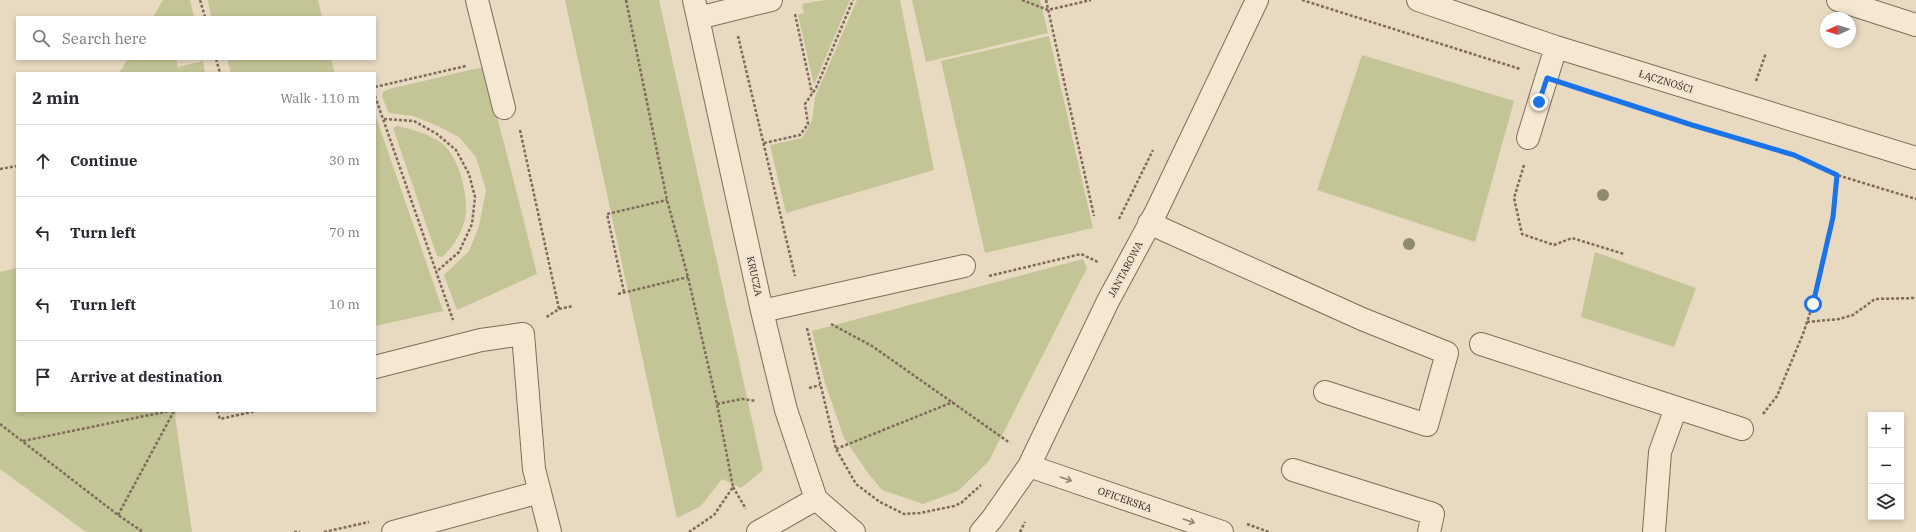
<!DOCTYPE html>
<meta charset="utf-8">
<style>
:root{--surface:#fff;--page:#f2f2f3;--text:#2b2b33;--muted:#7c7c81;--line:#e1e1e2}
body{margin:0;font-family:"IBM Plex Serif",serif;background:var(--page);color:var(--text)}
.controls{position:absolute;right:12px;bottom:12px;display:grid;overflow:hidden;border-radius:0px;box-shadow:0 2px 6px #0003}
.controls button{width:36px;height:36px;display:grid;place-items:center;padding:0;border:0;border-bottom:1px solid var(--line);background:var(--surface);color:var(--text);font:20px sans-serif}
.compass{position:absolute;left:1820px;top:12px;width:36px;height:36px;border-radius:50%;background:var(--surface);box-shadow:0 2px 6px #0003;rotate:266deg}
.stop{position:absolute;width:12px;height:12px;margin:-9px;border:3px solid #1a73e8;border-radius:50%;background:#fff}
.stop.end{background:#1a73e8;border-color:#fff;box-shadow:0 1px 4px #0008}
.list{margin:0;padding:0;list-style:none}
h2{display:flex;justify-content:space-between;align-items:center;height:52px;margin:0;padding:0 16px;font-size:17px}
h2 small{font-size:13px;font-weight:400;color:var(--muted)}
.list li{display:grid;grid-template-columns:26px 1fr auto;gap:12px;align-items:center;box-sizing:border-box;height:72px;padding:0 16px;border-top:1px solid var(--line)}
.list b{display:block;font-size:15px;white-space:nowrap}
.list em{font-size:13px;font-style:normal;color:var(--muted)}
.icon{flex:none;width:22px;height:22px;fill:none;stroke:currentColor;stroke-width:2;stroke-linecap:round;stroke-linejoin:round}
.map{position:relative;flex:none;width:1916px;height:532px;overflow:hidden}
.search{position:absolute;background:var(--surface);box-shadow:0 2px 6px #0003;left:16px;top:16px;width:360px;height:44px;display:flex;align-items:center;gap:10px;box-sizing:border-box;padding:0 14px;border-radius:0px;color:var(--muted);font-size:15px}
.panel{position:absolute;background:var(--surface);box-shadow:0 2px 6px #0003;left:16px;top:72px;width:360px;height:340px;border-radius:0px}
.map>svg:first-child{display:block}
.green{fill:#c3c597}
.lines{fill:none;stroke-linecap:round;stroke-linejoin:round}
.minor-casing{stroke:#806b5b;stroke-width:24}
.path{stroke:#806b5b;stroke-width:2.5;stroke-dasharray:3 2;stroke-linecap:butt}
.minor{stroke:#f4e8d3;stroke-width:22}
.tree{fill:#8e8b6c}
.oneway{stroke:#928678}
.route{stroke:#1a73e8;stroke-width:5}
.labels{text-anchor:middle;stroke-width:3;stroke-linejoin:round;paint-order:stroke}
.street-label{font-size:10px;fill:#31251d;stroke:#f0e4d0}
</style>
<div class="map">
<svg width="1916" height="532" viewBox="0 0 1916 532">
<rect width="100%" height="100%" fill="#e8d9c1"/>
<path class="green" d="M163,0h27l4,17h-41z
M208,0h110l4,17h-111z
M565,0h94l99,447 5,23 -22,18 -19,-9 -21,27 -24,12z
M825,0h25l-36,85 -16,-70 6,-2 -2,-9z
M857,0h43l34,170 -148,43 -16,-68 32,-7 10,-18 3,-23z
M912,0h128l8,33 -122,29z
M1049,36l44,192 -108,25 -44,-192z
M1362,55l152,46 -39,141 -158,-52z
M128,59h48l2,8 25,-6 2,12h-86z
M227,59h104l4,14h-104z
M483,67c20,69 37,138 54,207l-80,36 -13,-35 25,-24 10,-25 7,-36 -10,-33 -17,-20 -21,-11 -25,-10 -24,-3 -7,-16 1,-5 6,-3z
M375,114l68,197 -68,15z
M398,126c16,4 31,8 45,18 16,14 24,48 23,68 -1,16 -12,35 -24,45l-5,-1 -44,-128z
M1595,252l101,36 -22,59 -93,-30z
M1083,259l4,9 -98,193 -31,30 -35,13 -41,-14 -14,-17 -24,-35 -19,-55 -13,-52z
M17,268v143h160l-2,5 17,116h-106l-86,-63v-197z"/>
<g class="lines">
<g class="minor-casing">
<path id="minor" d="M477,0l27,108
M694,0l68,311 24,99 30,89 38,33
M1418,0l138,47 360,111
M1838,0l78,25
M698,18l73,-18
M1528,138l28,-91
M1149,223l213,96 85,34 -20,72 -102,-33
M762,311l202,-45
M1481,344l261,85
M375,367l106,-27 42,-6 11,135 16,63
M1029,466l193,66
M1293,470l140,44 -4,18
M393,532l147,-40
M758,532l58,-33
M981,532l11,-13 37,-53 79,-165 48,-89 101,-212
M1654,532l6,-80 16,-44"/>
</g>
<path class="path" d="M200,0l5,17
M626,0l41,200 21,77 29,127 16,83 -19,28 -25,17
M1022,0l26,10 43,-10
M1046,0l48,216
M1302,0l218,69
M795,14l17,79
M738,36l57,240
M216,59l4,14
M1756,81l10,-28
M375,87l91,-21
M1573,87l119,38 102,30 43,20 79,24
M375,96l78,224
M384,119l30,2 23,13 19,16 13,24 6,23 -3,27 -13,28 -23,20
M520,130l39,179 -14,9
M764,143l36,-8 8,-11 -3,-20 11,-16 37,-88
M1524,165l-10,33 8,36 32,11 18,-7 52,16
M0,169l17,-3
M1119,219l34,-69
M989,276l92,-22 17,8
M624,292l-17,-78 60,-14
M618,294l70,-17
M559,309l14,-3
M1807,322l32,-3 14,-4 22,-16 41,-1
M831,324l41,22 138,97
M807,328l29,121 20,35 24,18 24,12 16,-1 34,-7 7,-3 20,-18
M809,388l11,-3
M717,404l25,-5 14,2
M217,411l3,8 36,-8
M1763,414l14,-18 26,-62 10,-30 20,-87 4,-42
M0,424l118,91 25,17
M23,441l146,-30
M836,449l117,-47
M733,487l13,22
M118,515l56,-104
M1247,524l22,8
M294,532h6
M324,532l45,-10
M1020,532l5,-10"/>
<use href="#minor" class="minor"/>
</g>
<g class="tree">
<circle cx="1603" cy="195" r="6"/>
<circle cx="1409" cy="244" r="6"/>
</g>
<defs><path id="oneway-shaft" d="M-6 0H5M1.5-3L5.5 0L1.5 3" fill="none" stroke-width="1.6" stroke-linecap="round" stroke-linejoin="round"/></defs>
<g class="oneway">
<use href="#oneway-shaft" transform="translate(1066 479) rotate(19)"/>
<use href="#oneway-shaft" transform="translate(1189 521) rotate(19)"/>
</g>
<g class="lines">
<path class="route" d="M1539,102l8,-24 145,47 102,30 43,20 -4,42 -20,87"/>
</g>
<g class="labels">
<g class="street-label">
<text transform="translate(1666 81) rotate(17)" y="4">ŁĄCZNOŚCI</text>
<text transform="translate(1125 269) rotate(-62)" y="4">JANTAROWA</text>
<text transform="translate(755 276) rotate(78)" y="4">KRUCZA</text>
<text transform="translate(1125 499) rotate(19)" y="4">OFICERSKA</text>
</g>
</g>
</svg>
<div class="controls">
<button>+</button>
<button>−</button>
<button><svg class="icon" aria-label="layers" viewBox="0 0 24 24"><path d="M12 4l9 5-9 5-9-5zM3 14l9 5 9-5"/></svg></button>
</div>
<svg class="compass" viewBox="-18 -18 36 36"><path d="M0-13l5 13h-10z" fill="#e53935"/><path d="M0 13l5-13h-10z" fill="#7c7c81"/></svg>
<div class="stop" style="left:1813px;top:304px"></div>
<div class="stop end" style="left:1539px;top:102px"></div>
<div class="search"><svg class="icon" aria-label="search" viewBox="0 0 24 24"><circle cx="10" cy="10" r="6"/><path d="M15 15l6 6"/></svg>Search here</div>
<section class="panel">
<h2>2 min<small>Walk · 110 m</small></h2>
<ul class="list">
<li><svg class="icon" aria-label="ahead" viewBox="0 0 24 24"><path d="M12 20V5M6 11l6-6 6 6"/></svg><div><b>Continue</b></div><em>30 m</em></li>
<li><svg class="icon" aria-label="left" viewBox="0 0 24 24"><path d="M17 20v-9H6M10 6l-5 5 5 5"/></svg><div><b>Turn left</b></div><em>70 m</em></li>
<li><svg class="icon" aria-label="left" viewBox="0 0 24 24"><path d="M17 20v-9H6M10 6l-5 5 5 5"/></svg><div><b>Turn left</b></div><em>10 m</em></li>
<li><svg class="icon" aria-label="arrive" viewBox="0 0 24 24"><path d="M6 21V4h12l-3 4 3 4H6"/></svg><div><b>Arrive at destination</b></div></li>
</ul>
</section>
</div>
